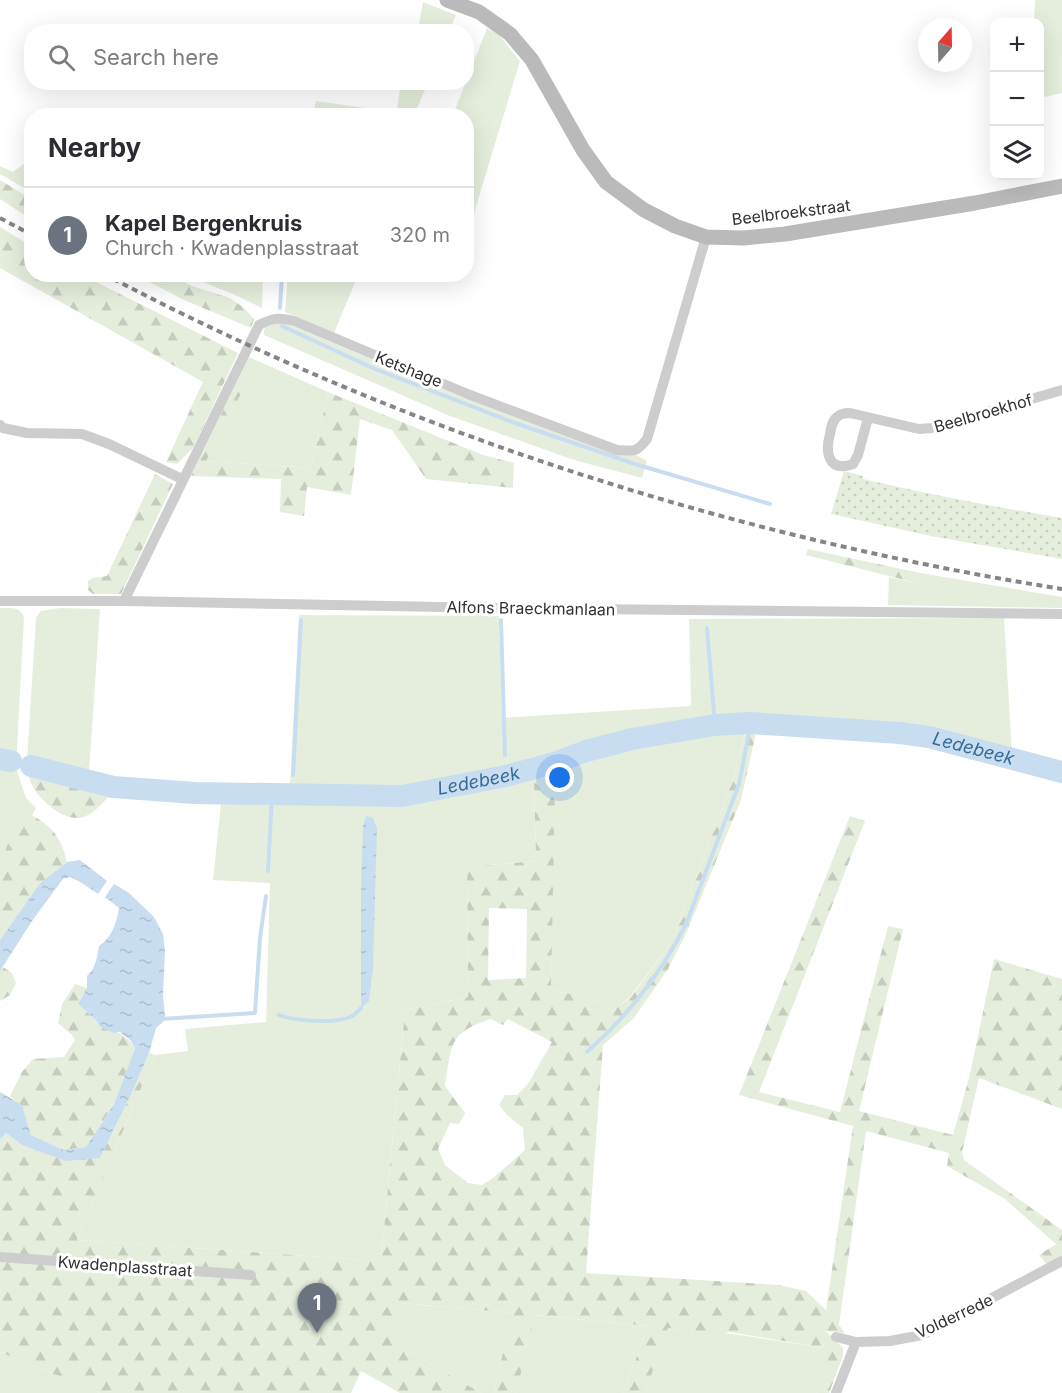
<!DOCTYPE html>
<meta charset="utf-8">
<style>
:root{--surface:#fff;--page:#f2f2f3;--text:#2b2b33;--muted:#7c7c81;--line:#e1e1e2;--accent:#f62523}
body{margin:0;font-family:Inter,sans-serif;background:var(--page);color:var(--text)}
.controls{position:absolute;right:18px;top:18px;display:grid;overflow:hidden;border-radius:12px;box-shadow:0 6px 24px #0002}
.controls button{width:54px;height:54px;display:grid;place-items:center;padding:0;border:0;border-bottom:2px solid var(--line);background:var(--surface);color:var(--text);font:30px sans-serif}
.compass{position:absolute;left:918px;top:18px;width:54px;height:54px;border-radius:50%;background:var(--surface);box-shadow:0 6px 24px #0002;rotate:20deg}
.you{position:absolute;left:560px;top:778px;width:21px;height:21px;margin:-15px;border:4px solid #fff;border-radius:50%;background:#1a73e8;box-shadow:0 0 0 9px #1a73e833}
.badge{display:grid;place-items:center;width:39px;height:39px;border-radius:50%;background:var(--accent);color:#fff;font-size:20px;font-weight:700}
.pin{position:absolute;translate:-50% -50px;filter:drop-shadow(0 2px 3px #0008)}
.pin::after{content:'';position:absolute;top:32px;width:21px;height:18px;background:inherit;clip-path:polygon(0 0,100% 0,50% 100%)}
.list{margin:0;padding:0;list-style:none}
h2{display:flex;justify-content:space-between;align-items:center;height:78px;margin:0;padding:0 24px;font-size:26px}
h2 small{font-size:20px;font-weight:400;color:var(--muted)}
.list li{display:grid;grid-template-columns:39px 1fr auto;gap:18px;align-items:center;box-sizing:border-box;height:96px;padding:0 24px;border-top:2px solid var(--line)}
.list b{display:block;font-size:22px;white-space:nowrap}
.list p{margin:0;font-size:20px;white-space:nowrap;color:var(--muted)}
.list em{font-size:20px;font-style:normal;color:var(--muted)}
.icon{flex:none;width:33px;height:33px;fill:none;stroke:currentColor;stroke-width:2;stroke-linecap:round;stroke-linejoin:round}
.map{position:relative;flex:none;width:1062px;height:1393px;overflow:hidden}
.search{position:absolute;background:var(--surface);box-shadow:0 6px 24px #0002;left:24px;top:24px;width:450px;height:66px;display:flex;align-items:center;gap:15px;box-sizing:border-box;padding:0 21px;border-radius:24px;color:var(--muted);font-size:22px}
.panel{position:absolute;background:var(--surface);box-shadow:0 6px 24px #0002;left:24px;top:108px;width:450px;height:174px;border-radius:24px}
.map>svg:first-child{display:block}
.grass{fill:#e5eedd}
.forest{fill:url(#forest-firs);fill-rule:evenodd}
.park{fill:url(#park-dots)}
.water{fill:url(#water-ripples)}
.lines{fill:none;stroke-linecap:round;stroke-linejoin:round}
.stream{stroke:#c8ddf0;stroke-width:4}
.river{stroke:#c8ddf0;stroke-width:22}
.street{stroke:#cdcdcd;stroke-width:10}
.secondary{stroke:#bababa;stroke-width:15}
.rail{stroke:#858585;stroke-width:4;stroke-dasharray:6 4.5;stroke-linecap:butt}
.labels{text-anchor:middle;stroke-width:6;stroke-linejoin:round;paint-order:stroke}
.street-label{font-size:16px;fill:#303030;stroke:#fff}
.water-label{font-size:18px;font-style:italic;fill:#356b9b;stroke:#fff}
</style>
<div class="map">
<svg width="1062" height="1393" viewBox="0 0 1062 1393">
<defs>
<pattern id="forest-firs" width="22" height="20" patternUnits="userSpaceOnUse" patternTransform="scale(1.5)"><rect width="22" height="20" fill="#e5eedd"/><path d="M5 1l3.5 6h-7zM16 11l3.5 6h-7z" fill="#c5ccbe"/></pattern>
<pattern id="park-dots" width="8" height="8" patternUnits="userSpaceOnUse" patternTransform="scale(1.5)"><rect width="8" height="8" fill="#e5eedd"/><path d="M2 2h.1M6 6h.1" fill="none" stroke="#c5ccbe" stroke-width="1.8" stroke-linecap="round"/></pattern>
<pattern id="water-ripples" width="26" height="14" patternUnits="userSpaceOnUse" patternTransform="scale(1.5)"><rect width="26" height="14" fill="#c8ddf0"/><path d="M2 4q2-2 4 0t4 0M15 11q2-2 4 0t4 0" fill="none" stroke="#acbece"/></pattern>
</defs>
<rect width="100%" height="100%" fill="#fff"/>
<path class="grass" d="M1035,0h27v93l-22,5v-76h-6z
M423,2l33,13 -7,16h-31z
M487,28l12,7 21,26 -49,162 -5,-2v-105l-13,-1z
M401,83h27l-14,32h-18z
M316,101l49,7 -1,7h-51z
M31,142l1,50h-1l-31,-18v-8l13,6 12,-9z
M185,275h78l-1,33 -29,-14z
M288,275h70l-24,58 -49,-21z
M283,322l188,79 148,54h17l11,6 -5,17 -68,-18 -124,-44 -186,-81v-5l2,-3z
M258,361l70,31 -17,76 -106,-7z
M920,573l142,24v11l-174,-3 1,-28 28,6z
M0,608c11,0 21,-2 24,10l-8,150 10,30 10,10 -4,7 -9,6 -23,44z
M60,608l40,1 -11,164 -62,-13 9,-142 5,-7z
M299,615l200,1 3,102 189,-12 -2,-87 315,-1 8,136 -83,-23 -213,-15 -31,9 -54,8 -45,12 -36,13 -40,7 -39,14 -72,11 -45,4 -49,-5 -15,-4z
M745,733l-12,46 -62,164 -41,54 -18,14 -26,-15 -35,-5 3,-206 -20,-2 2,78 -69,6 1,130 -63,13 -24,251 -304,-21 78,-185 33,-4 -3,-22 81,-7 4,-139 -57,-3 8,-76 66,-1 89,3 77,-9 79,-19 101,-33z
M400,1303l113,10 -19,80h-13l-87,-50z
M534,1315l114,11 -25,67h-107z
M667,1328l66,6 99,15 -16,44h-171z
M0,1352l100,41h-100z"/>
<path class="forest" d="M0,180l31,19v20l-31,-20z
M0,227l31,19 1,28 50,1 156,78 -45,95 -16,16 -11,-2 37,-80 -203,-114z
M136,275h34l22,11 38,12 14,10 10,11 -3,9 -67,-28z
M249,357l9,4 -52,100 105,7 17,-76 155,63 31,8 -1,25 -87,-9 -34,-49 -32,-11 -9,76 -44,-8 -3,29 -24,-4 1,-33 -90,-3z
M155,474l18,10 -52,110h-28l-5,-4v-9l5,-3 14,-2z
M808,549l112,24 -3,10 -111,-28z
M745,733h11l-15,67 -55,134 -18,35 -34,49 -31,27 -17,228 193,12 27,6 20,19 27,-184 -114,-31 111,-279 15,5 -106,271 81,20 48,-186 15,3 -44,182 94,24 17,-61 24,-115 68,20v130l-83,-31 -17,74 2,8 98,70v26l-15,9 -8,-10 17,-11 -51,-45 -58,-33 2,-13 -83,-22 -27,194 6,8 -19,-2 17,17v8l-14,37h-13l15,-44 -102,-17 -6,2 -55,-6 -23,65h-22l25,-67 -113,-11 -19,78h-22l18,-80 -111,-10 -7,40 87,50h-81l-39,-22 -10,22h-251l-100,-41v-212l6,-7 16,12 78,13 34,-70 15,-35 6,2 -78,185 304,21 24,-251 63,-13 -1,-130 69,-6 -2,-78 21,2 -4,206 35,5 26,15 19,-14 40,-54 62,-164zM489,908l38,1 -1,69 -38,2zM491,1019l12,6 5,-6 44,23 -24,42 -11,11h-12l-6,10 8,10 16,13 2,22 -32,28 -11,7 -14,-2 -23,-18 -7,-16 12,-26 9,1 6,-11 -20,-27c7,-40 2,-53 46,-67z
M27,760l88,21 87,5 66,1 16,-3 12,1 9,4 -1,15h-83l-108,-12c-9,9 -21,25 -34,26 -21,1 -47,-24 -51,-44 -1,-4 -1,-10 -1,-14z
M32,815c22,13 29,23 35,47l-27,21 -40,57v-75l7,-19 16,-25z
M3,967l9,6 4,10 -6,12 -10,6v-30z
M75,984l12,4 -9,16 18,16 4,7c16,4 26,7 35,21l-21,56 -28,43 -22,3 -33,-15 -9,-29 -12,-10 12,-24 11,-13 31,-2 11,-17 -3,-5 -14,-12 4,-19z"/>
<path class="park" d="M844,471l19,5v3c66,15 132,28 199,39v41l-126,-22 -105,-23z"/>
<path class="water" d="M366,816l7,2 4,10 -4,140 -4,33 -8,7v-119l2,-63z
M80,860l27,21 -9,13 -16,-11 -12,-6 -7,2 -31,42 -32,50v-31l40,-57 27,-21z
M114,884l15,9 25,24 9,17 2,17 -2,44 2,21 -2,6 -7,6 -7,25 -15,35 -34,70 -34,3 -44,-16 -16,-12 -6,7v-48l22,13 9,30 33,15 22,-3 28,-43 21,-56 -5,-8 -10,-8 -6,1 -14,-6 -4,-7 -18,-16 9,-16v-12c9,-7 10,-20 12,-30 13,-8 18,-25 20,-38l-14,-11z"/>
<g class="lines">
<path class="stream" d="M280,308l2,-34
M282,326l93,43 137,53 123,42 135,40
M501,620l4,135
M707,628l8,97
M293,775l8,-155
M268,871l4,-76
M279,1015c16,6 55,9 71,2 4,-1 8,-6 11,-9
M161,1019l94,-6 5,-75 6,-42
M587,1052c41,-36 74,-79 99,-128l53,-140 12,-61"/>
<g class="river">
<path d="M0,759l11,2"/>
<path id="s1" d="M31,766l82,21 82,6 207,3 104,-20 48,-13 32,-12 46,-12 83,-14 36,-2 149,10 29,4 133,35"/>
</g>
<path class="street" d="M868,418l-10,37 -5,9c-25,9 -28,-12 -23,-30 1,-6 2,-13 7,-17 4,-4 8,-4 13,-4l69,16 13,-1 130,-38
M0,425l3,3 24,5 55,1 27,10 73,35
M0,601h124l371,7 567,6
M124,601l135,-276c13,-7 21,-8 35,-4l176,74 147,55c18,1 19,3 30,-11l59,-202
M0,1257l251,18
M836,1337l20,5 34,-1 32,-6 140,-74
M836,1393l20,-51"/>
<path class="secondary" d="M447,0l32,12 31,22 22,26 51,90 23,32 38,28 31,16 31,11 38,1 41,-4 190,-31 87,-17"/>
<path class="rail" d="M0,218l32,17
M104,274c300,158 624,262 958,315"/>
</g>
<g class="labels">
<g class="street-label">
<text transform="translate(791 212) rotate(-7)" y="6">Beelbroekstraat</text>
<text transform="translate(409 369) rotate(22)" y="6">Ketshage</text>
<text transform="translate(983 413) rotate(-16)" y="6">Beelbroekhof</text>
<text transform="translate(531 608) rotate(1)" y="6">Alfons Braeckmanlaan</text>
<text transform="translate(125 1266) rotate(4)" y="6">Kwadenplasstraat</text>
<text transform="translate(954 1316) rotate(-25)" y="6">Volderrede</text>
</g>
<g class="water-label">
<text dy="6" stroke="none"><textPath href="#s1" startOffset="956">Ledebeek</textPath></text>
<text dy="6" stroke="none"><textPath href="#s1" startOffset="452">Ledebeek</textPath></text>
</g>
</g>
</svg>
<div class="controls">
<button>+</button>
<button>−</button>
<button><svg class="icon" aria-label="layers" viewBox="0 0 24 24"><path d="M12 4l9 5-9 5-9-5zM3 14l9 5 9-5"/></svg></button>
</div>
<svg class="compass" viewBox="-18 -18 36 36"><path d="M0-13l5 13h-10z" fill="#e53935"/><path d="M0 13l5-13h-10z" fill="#7c7c81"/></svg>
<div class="you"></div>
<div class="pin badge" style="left:317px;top:1333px;background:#6b7280">1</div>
<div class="search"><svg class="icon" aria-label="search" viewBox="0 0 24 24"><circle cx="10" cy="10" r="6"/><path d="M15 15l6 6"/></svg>Search here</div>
<section class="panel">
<h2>Nearby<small></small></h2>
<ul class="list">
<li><span class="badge" style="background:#6b7280">1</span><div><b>Kapel Bergenkruis</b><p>Church · Kwadenplasstraat</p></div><em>320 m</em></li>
</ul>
</section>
</div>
